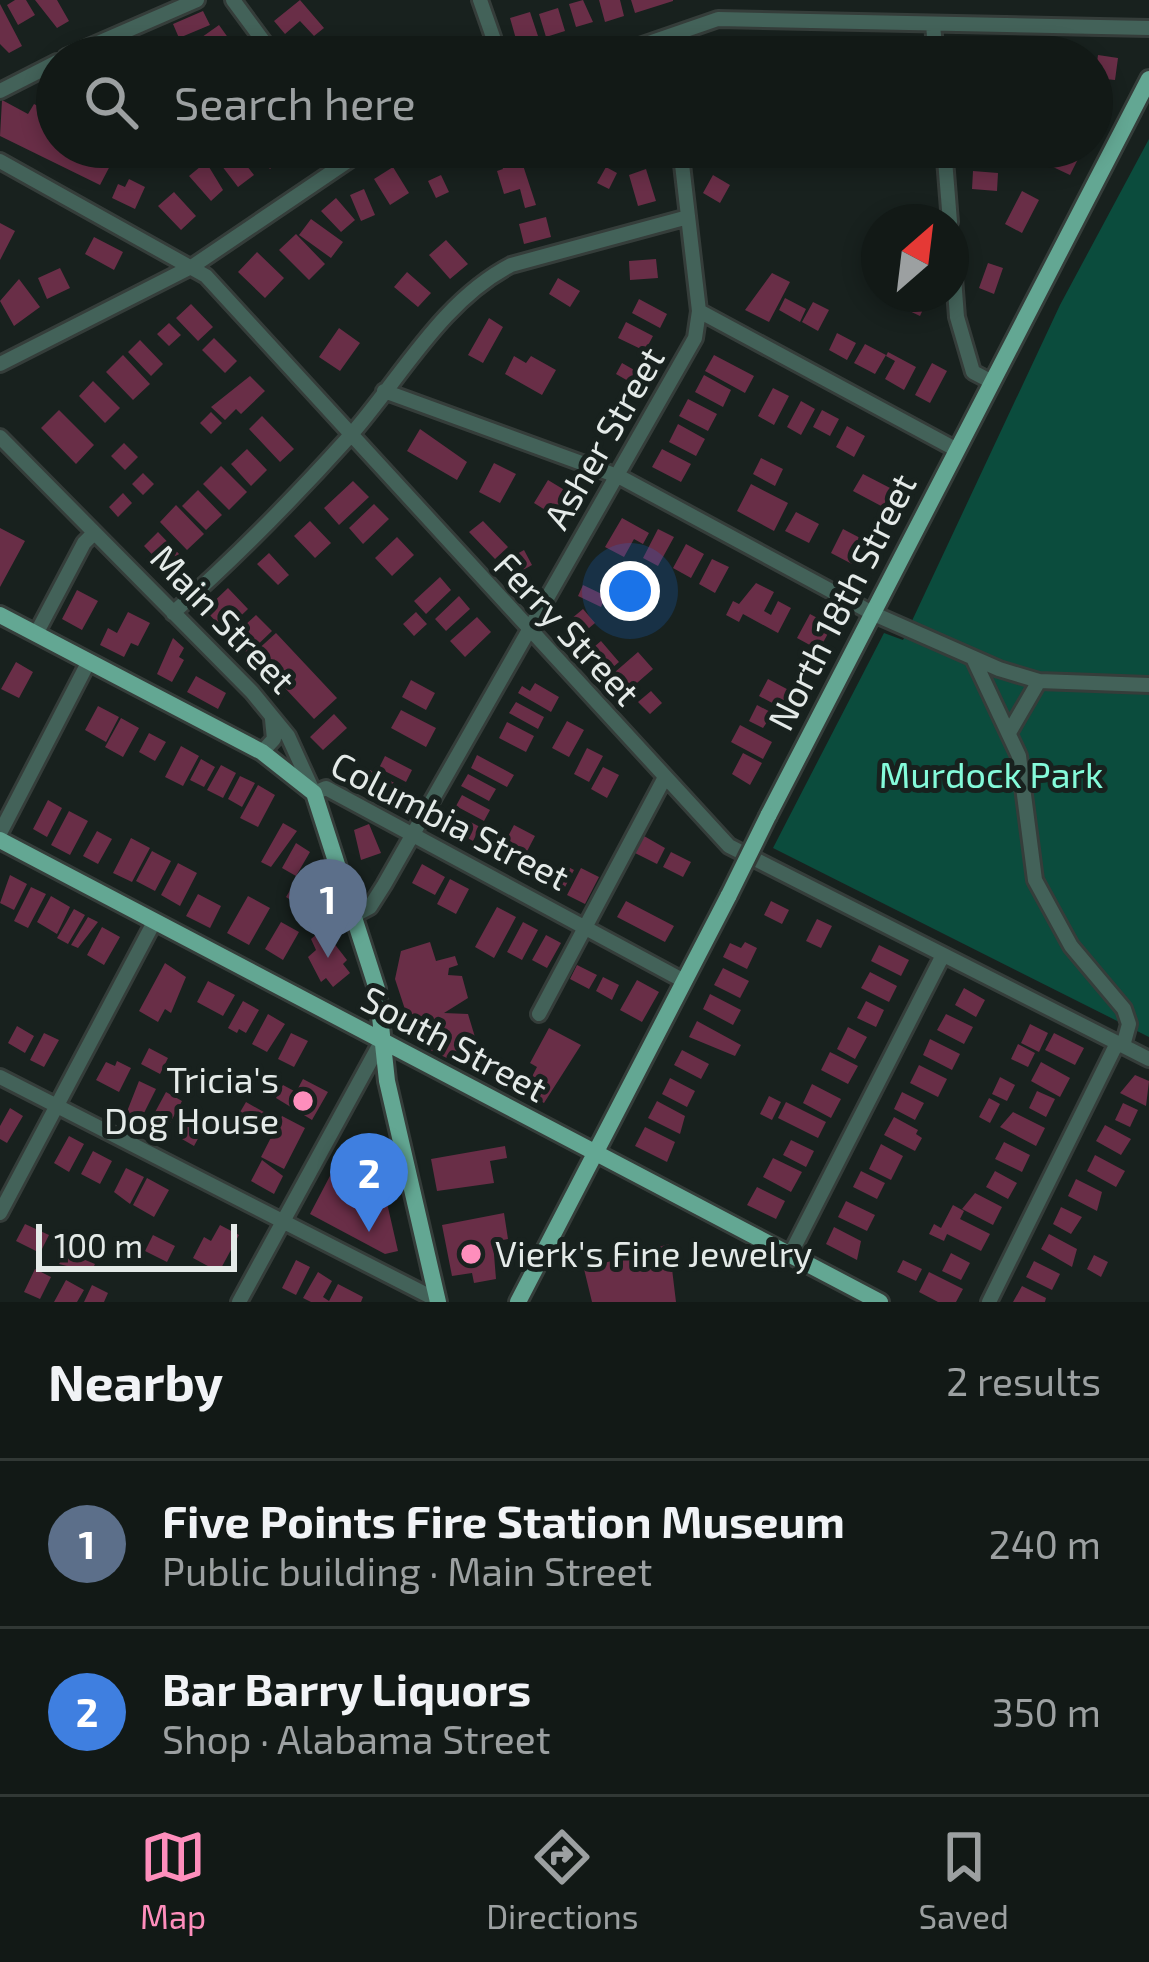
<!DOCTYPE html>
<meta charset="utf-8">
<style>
:root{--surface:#121916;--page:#1b221f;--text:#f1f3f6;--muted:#9ca0a1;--line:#313835;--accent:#fe8ebc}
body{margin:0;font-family:"Exo 2",sans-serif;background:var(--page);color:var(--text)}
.compass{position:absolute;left:861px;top:204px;width:108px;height:108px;border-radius:50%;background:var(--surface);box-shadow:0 6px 18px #0003;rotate:28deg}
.scale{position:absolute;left:36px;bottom:30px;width:201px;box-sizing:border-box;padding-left:12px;border:6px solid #e4eae8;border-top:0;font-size:33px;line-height:42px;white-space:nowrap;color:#e4eae8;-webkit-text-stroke:9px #18211e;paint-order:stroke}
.you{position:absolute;left:630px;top:591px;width:42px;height:42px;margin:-30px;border:9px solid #fff;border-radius:50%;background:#1a73e8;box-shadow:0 0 0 18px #1a73e833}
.badge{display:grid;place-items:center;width:78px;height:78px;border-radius:50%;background:var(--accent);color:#fff;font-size:39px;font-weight:700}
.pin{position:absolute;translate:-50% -99px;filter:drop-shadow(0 3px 6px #0008)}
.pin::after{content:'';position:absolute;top:63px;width:42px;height:36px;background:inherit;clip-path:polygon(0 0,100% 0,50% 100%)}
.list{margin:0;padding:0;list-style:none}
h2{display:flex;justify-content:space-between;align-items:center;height:156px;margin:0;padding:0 48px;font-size:51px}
h2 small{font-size:39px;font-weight:400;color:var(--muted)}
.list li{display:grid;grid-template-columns:78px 1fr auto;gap:36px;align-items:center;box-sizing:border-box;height:168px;padding:0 48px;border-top:3px solid var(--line)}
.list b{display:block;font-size:45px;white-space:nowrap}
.list p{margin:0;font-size:39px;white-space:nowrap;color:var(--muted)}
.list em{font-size:39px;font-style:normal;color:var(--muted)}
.icon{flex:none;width:66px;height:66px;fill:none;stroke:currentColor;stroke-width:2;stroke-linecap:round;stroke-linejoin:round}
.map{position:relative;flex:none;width:1149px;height:1302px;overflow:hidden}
.search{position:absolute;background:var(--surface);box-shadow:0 6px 18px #0003;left:36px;right:36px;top:36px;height:132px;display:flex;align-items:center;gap:30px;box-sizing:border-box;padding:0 42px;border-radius:66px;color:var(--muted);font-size:45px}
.sheet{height:492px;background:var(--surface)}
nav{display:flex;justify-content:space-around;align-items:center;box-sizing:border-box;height:168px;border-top:3px solid var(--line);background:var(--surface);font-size:33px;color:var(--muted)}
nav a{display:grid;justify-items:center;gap:6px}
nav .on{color:var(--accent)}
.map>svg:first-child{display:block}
.green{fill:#0b4c3d}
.building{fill:#692e47}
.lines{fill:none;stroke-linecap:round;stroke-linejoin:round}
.minor-casing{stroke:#353d3a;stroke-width:20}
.major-casing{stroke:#353d3a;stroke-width:22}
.minor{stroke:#436259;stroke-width:14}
.major{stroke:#63a793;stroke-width:16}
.major-bridge-casing{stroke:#353d3a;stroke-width:22;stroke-linecap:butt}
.major-bridge{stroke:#63a793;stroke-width:16}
.poi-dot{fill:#fe8ebc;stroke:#18211e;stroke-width:4.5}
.labels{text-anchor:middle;stroke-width:10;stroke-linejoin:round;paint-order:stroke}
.street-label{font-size:36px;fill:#e4eae8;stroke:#18211e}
.park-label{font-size:36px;fill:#84fbda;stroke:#18211e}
.poi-label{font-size:36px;fill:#e4eae8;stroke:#18211e;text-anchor:end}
</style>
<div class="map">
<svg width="1149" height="1302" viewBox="0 0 1149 1302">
<rect width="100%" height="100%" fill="#18211e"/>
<path class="green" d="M1149,139v898l-376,-189 111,-215 19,7 157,-335z"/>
<path class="building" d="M15,0h11l9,15 -17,10 -11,-20z
M35,0h22l12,21 -12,7z
M300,0l24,28 -10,8 -14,-15 -15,13 -11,-13z
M583,0l10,22 -17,5 -7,-23z
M599,0h21l4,16 -19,6z
M631,0h42v1l-38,12z
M0,4l22,42 -13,7 -9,-9z
M558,8l7,23 -19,6 -7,-23z
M203,11l7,14 -31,13 -6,-14z
M530,12l9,27 -21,7 -8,-28z
M219,25l10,14 -25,18h-9l-7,-10z
M462,37l9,20h-25l-5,-11z
M1098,55l20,3 -3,22 -20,-2z
M2,100l26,14 6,-10 14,7 -5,8 14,7v21l49,5 -3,6 9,4 -12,23 -100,-49z
M232,147l22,28 -16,12 -23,-30z
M249,147h44l-23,22z
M1062,149l17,8 -9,18 -17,-8z
M519,153l17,52 -11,3 -5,-19 -16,5 -7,-23 6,-2 -4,-10z
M206,162l17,28 -12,11 -22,-25z
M393,167l16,26 -19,12 -16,-26z
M606,167l11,6 -8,16 -12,-6z
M646,169l10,32 -18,5 -9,-31z
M973,171l25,2 -1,18 -25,-2z
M441,175l8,17 -13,6 -8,-17z
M713,175l17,10 -10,18 -17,-10z
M129,179l16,8 -10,22 -23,-11 6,-14 7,3z
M364,189l11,26 -14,6 -11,-26z
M1022,191l17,9 -17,33 -17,-9z
M174,192l22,24 -15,14 -23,-24z
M336,198l19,22 -14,12 -20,-21z
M546,217l5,20 -27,7 -5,-20z
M311,219l32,23 -12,16 -32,-23z
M0,223l15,8 -15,29z
M296,234l29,30 -16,16 -30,-30z
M94,237l29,15 -9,18 -29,-16z
M446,240l22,24 -18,15 -21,-24z
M257,252l27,26 -19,20 -27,-26z
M656,259l2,19 -28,2 -1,-19z
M988,263l15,5 -9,26 -15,-6z
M60,268l10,20 -23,11 -9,-21z
M407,272l24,21 -13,14 -24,-20z
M772,273l18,9 -21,40 -24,-12z
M558,278l22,13 -10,16 -21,-13z
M19,279l21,28 -26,19 -14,-25z
M908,294h22l-10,22 -19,-9z
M785,298l21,11 -6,13 -21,-12z
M639,299l28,15 -7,14 -28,-15z
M813,302l16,8 -11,21 -16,-9z
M191,304l22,23 -15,14 -22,-23z
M489,318l14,9 -20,36 -15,-8z
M626,322l27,14 -8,15 -27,-13z
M169,323l12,12 -12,11 -12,-12z
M339,328l21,15 -20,28 -21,-14z
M837,333l19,10 -9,17 -18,-10z
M214,338l23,23 -12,12 -23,-23z
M140,340l23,24 -12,12 -23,-24z
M865,344l21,11 -11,19 -21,-11z
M888,352l28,15 -12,23 -19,-11 10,-18 -9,-5z
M123,355l27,29 -17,16 -27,-28z
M714,355l40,21 -9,17 -40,-22z
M514,356l12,7 5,-7 25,14 -14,25 -37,-21z
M622,363l21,12 -6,11 -21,-12z
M932,363l15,8 -17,32 -15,-8z
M704,375l27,15 -8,17 -28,-15z
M250,376l15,15 -24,23 -5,-5 -11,11 -14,-13z
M93,381l27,27 -15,15 -26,-27z
M773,388l16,8 -15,29 -16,-9z
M688,399l29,15 -9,17 -29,-15z
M801,401l14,8 -14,26 -14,-8z
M59,410l35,35 -18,19 -35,-36z
M822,410l17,9 -9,17 -17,-9z
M211,412l11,11 -11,11 -11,-11z
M262,416l32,33 -14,13 -31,-33z
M678,424l27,15 -9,17 -27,-14z
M847,426l18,10 -11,21 -18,-10z
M420,429l47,33 -10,18 -50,-29z
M124,443l14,14 -13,13 -14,-14z
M247,449l20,21 -16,16 -20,-22z
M662,449l29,15 -10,18 -29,-15z
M761,458l22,11 -8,17 -22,-12z
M494,463l22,11 -16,29 -21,-11z
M221,466l26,26 -18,18 -26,-26z
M143,473l11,11 -11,11 -11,-11z
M863,474l29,15 -9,18 -30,-16z
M548,480l28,17 -13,24 -29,-18z
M353,481l16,16 -30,28 -15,-17z
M751,484l37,19 -14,28 -37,-20z
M198,490l24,25 -16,15 -24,-24z
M123,493l9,10 -14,14 -9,-10z
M374,504l15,15 -26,25 -14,-16z
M176,505l28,29 -17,16 -27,-28z
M796,512l23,12 -10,19 -24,-12z
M622,518l27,15 -6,11 -9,-5 -10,18 -19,-10z
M310,521l21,22 -16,15 -21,-22z
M483,521l25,26 -13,12 -26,-27z
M0,528l25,13 -25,46z
M658,529l16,8 -16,29 -15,-8z
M843,529l21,11 -12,24 -21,-11z
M158,532l23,24 -14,14 -23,-24z
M397,537l17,18 -22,21 -17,-18z
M686,544l18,10 -13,24 -18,-10z
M524,550l8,15 -18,10 -8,-15z
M269,553l20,22 -11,10 -21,-21z
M712,559l17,8 -14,26 -16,-9z
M440,577l11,13 -25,24 -12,-13z
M756,583l18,9 -10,19 7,4 7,-14 13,7 -13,25 -35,-19 -4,8 -13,-7 7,-14 6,3z
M583,585l23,11 -5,11 -23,-11z
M228,588l20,21 -23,22 -20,-21z
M77,590l21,11 -16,29 -20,-11z
M459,596l11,13 -24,22 -11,-12z
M583,609l12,14 -12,10 -12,-14z
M128,612l22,11 -12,23 -7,-3 -7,14 -24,-12 8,-17 9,5z
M416,612l11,12 -13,12 -11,-12z
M810,614l22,12 -13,24 -22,-12z
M256,615l16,16 -24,23 -16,-17z
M477,617l14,15 -26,25 -15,-16z
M276,633l61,65 -23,21 -61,-65z
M173,638l11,10 -5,9 5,3 -12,22 -15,-8z
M601,641l18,21 -14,12 -18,-21z
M638,652l15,17 -31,27 -15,-17z
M16,662l17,10 -14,26 -18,-9z
M196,676l30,17 -8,16 -31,-17z
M768,679l32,17 -9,17 -32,-17z
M411,680l24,13 -9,17 -24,-13z
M535,683l24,14 -8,15 -33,-19 4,-7 8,5z
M651,691l11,12 -12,11 -12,-12z
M516,702l28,15 -6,12 -29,-16z
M757,705l23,12 -5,9 -8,-4 -4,6 -14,-7z
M98,706l21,11 -13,25 -21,-12z
M401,710l35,18 -10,19 -35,-19z
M334,714l13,14 -24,22 -13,-13z
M121,718l18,10 -16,29 -18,-10z
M567,721l17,9 -15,27 -17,-9z
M507,722l27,14 -8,16 -27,-14z
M740,725l32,17 -9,17 -32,-17z
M149,733l17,9 -11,19 -16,-9z
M181,746l18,10 -16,30 -18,-9z
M587,748l16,8 -14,26 -15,-8z
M743,753l19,10 -12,22 -18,-11z
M477,755l37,20 -7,12 -36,-19z
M385,756l27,14 -6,12 -27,-14z
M201,759l14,8 -11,20 -14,-7z
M221,765l15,8 -13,25 -16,-8z
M603,767l16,8 -12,23 -16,-9z
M370,770l28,15 -7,12 -28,-15z
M468,774l28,15 -7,12 -28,-15z
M240,776l15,7 -13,24 -14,-8z
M258,785l17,10 -17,32 -18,-9z
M462,795l28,15 -6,11 -28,-15z
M48,800l14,8 -15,29 -14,-8z
M448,810l32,17 -7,14 -33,-18z
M69,811l19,10 -18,34 -19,-10z
M283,823l14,8 -26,36 -10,-5z
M369,824l12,29 -20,7 -7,-30z
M514,825l21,11 -13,25 -21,-11z
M97,831l15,8 -14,25 -15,-8z
M644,836l21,12 -8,16 -22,-11z
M131,838l19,10 -18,34 -19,-9z
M296,843l14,9 -14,24 -14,-8z
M152,851l19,10 -16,30 -19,-10z
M671,852l20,10 -8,15 -20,-10z
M178,863l19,10 -17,33 -19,-11z
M561,863l13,7 -9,17 -13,-6z
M422,864l23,13 -10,18 -23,-12z
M581,868l18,9 -14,27 -18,-9z
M303,869l13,7 -16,30 -14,-9z
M10,875l17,9 -13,26 -14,-7z
M450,879l19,10 -13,25 -19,-10z
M31,887l15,7 -18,34 -14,-7z
M198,894l23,12 -11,22 -24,-12z
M51,896l19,11 -13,27 -20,-12z
M248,896l22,12 -21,37 -22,-12z
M626,901l48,25 -9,16 -48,-25z
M771,901l18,9 -7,14 -18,-9z
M497,907l19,10 -22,41 -19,-11z
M74,909l11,6 -17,29 -11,-6z
M88,917l10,5 -20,26 -7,-3z
M817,919l15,7 -11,22 -15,-7z
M281,922l18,10 -16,28 -18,-11z
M523,922l15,8 -16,30 -15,-8z
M102,927l18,10 -16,28 -17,-10z
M323,929l24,31 -4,4 7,9 -17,14 -7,-9 -5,4 -13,-25 8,-7 -5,-11z
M546,935l15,8 -14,25 -15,-8z
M430,942l6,19 19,-5 3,9 -9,3 -1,7 14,1 6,22 -24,15 24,1 7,23 -7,1 -11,25 -41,-20 -21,-64 6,-28z
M745,942l12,6 -10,21 -24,-12 7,-14 11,5z
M879,945l30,15 -8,16 -30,-15z
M165,963l21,14 -15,36 -6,-4 -7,13 -19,-11z
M577,965l20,10 -8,14 -19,-10z
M723,968l26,13 -9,17 -26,-13z
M870,972l27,14 -8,16 -28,-14z
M603,977l16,8 -7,15 -16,-9z
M637,980l22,12 -17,30 -22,-12z
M208,981l27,14 -12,21 -26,-14z
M964,988l21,12 -9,17 -21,-12z
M710,994l31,16 -8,15 -30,-16z
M243,1001l16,9 -13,23 -7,-4 -2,4 -9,-5z
M866,1001l18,9 -8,17 -19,-9z
M268,1014l17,10 -18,28 -15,-8z
M946,1014l27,13 -9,17 -27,-14z
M697,1021l44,24 -6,11 -46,-19z
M1030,1024l18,9 -9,19 -18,-9z
M17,1026l17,10 -9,17 -17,-10z
M848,1027l19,10 -12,22 -18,-10z
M549,1028l32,17 -37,58 -20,-11 13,-25 -7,-4z
M44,1033l15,7 -15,27 -14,-7z
M291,1033l17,8 -14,26 -16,-8z
M1054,1033l30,15 -9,17 -30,-15z
M930,1039l30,15 -8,16 -29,-15z
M1018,1044l17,9 -7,14 -17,-8z
M149,1048l19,10 -8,16 -19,-10z
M682,1050l27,14 -8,15 -27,-14z
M830,1052l28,14 -10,18 -27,-14z
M117,1061l14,7 -12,24 -23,-12 10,-18 9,4z
M1041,1062l29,16 -10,19 -29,-16z
M919,1065l28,14 -9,18 -28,-14z
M1135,1075l14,6 -3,25 -26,-13z
M1000,1077l15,8 -8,16 -15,-7z
M670,1078l25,13 -8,16 -25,-13z
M303,1079l25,13 -16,28 -36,-22 7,-13 13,7z
M139,1081l17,8 -16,32 -14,-7z
M812,1084l29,15 -10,19 -28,-15z
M1037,1091l18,8 -9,18 -17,-9z
M166,1092l16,9 -18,33 -16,-9z
M902,1092l22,11 -9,17 -21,-11z
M769,1096l12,6 -9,18 -12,-6z
M989,1098l11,6 -10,19 -11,-6z
M657,1101l28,15 -5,18 -32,-16z
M246,1102l32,18 -7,12 -32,-18z
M786,1102l40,20 -8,16 -40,-20z
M1123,1103l15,7 -8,17 -15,-7z
M10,1108l13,8 -16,27 -7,-4v-13z
M1013,1112l32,16 -9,18 -36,-19z
M282,1116l23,12 -21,41 -23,-12z
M194,1117l12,7 -12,22 -19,-11 9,-16 7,4z
M894,1117l24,13 -2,4 6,4 -7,13 -31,-16z
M1105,1125l26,14 -10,16 -25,-14z
M645,1127l30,15 -8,20 -32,-16z
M69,1136l15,8 -15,28 -15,-9z
M791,1140l23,11 -8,16 -23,-12z
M1004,1142l26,13 -8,17 -27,-13z
M881,1144l22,12 -12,24 -22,-11z
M505,1146l2,12 -17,3 4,22 -57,8 -6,-32z
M93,1151l19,10 -12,23 -19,-10z
M1095,1155l30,16 -9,16 -29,-16z
M773,1158l29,14 -11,20 -28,-15z
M262,1160l21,16 -9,18 -23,-13z
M126,1168l18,9 -14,27 -16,-12z
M861,1171l24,12 -8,16 -24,-12z
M995,1171l22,12 -9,16 -22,-12z
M331,1174l56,29 11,48 -13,3 -75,-40z
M147,1178l22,12 -15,27 -21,-12z
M1076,1179l26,13 -5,19 -29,-15z
M757,1187l28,14 -9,18 -29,-14z
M975,1193l27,14 -9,18 -31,-16z
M846,1201l29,14 -8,16 -29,-14z
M953,1205l11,6 -4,8 30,15 -9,17 -34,-17 -3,7 -15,-7 5,-10 7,4z
M1061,1207l21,10 -11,17 -18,-10z
M504,1213l4,26 -15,3 3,37 -22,4 -2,-10 -20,3 -10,-51z
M25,1224l24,11 -9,18 -24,-12z
M220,1225l19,10 -20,37 -26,-14 11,-21 7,4z
M834,1227l27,14 -4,19 -31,-16z
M1049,1234l28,15 -5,18 -31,-18z
M153,1235l22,11 -8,16 -22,-11z
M669,1244l7,58h-84l-8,-33z
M66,1252l29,12 -4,8 -32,-8z
M951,1253l19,10 -9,17 -19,-9z
M1094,1255l14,7 -7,15 -14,-8z
M296,1260l14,7 -14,28 -14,-7z
M903,1260l19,9 -6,12 -19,-9z
M1034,1261l26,13 -8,16 -26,-13z
M35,1269l16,8 -11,22 -16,-7z
M318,1272l14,9 -9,16 6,4 9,-17 25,13 -2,5h-50l-8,-4z
M929,1272l34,17 -7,13h-18l-19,-10z
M66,1280l18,10 -7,12h-23z
M92,1285l16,8 -4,9h-20z
M1022,1286l24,12 -1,4h-32z"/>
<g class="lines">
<g class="minor-casing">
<path id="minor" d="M233,0l42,57
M480,0l20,57
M933,25l3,32
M66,57l131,-57
M608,57l110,-38 431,9
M0,91l57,-29
M944,147l6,75
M0,161l206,115 523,570 420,213
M951,238l6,79 16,55 19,10
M699,311l258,139
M0,364l193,-98 158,-107 27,-12
M384,391l236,86 254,137 125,55 40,12 110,4
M0,437l252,255 36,44 26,57 12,-5 358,193
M173,613c61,-54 121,-115 175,-175 52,-58 92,-136 163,-173l177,-48
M36,634l48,-91 10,-10
M973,658l46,98 16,124 36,66 53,63 5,15 -6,22
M1010,731l29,-50
M262,752l12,-13 -2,-20
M0,833l89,-172
M355,915l15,-8 14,-22 311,-547 4,-27 -19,-164
M539,1014l125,-235
M0,1077l437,223
M0,1213l153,-289
M790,1255l153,-300
M239,1302l142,-260
M989,1302l128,-259"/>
</g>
<g class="major-casing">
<path id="major" d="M0,615l262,137 52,41 63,196 10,92 51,221
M768,816l381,-737
M0,840l880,462
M518,1302l211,-407"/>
</g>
<use href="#minor" class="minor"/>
<use href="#major" class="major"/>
<g class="major-bridge-casing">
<path id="major-bridge" d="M729,895l39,-79"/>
</g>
<use href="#major-bridge" class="major-bridge"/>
</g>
<g class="poi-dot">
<circle cx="303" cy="1101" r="12"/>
<circle cx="471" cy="1254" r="12"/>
</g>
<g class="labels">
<g class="street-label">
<text transform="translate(604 438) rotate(-60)" y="13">Asher Street</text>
<text transform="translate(842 602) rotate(-63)" y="13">North 18th Street</text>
<text transform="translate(223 619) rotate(46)" y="13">Main Street</text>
<text transform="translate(567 629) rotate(47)" y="13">Ferry Street</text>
<text transform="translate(450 821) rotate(27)" y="13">Columbia Street</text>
<text transform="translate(454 1044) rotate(28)" y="13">South Street</text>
</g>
<g class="park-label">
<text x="991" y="788">Murdock Park</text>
</g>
<g class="poi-label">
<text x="279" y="1093">Tricia's<tspan x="279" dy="41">Dog House</tspan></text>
<text x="495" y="1267" text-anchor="start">Vierk's Fine Jewelry</text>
</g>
</g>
</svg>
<svg class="compass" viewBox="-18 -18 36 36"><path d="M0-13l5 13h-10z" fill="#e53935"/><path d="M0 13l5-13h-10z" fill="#9ca0a1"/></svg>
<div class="scale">100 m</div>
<div class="you"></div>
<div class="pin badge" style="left:328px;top:958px;background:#5c6f8a">1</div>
<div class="pin badge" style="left:369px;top:1232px;background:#3f7fe0">2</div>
<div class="search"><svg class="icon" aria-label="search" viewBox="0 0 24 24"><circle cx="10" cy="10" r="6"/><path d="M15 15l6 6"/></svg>Search here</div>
</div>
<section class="sheet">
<h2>Nearby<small>2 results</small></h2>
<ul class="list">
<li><span class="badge" style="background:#5c6f8a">1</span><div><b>Five Points Fire Station Museum</b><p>Public building · Main Street</p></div><em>240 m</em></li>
<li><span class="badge" style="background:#3f7fe0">2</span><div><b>Bar Barry Liquors</b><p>Shop · Alabama Street</p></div><em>350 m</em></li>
</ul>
</section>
<nav>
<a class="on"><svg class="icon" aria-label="map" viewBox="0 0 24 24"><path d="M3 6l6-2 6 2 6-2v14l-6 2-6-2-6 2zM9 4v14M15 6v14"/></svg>Map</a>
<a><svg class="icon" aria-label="directions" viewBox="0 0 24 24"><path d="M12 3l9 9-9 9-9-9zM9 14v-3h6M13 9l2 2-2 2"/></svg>Directions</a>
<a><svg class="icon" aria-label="saved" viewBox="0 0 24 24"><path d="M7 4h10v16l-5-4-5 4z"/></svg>Saved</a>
</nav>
